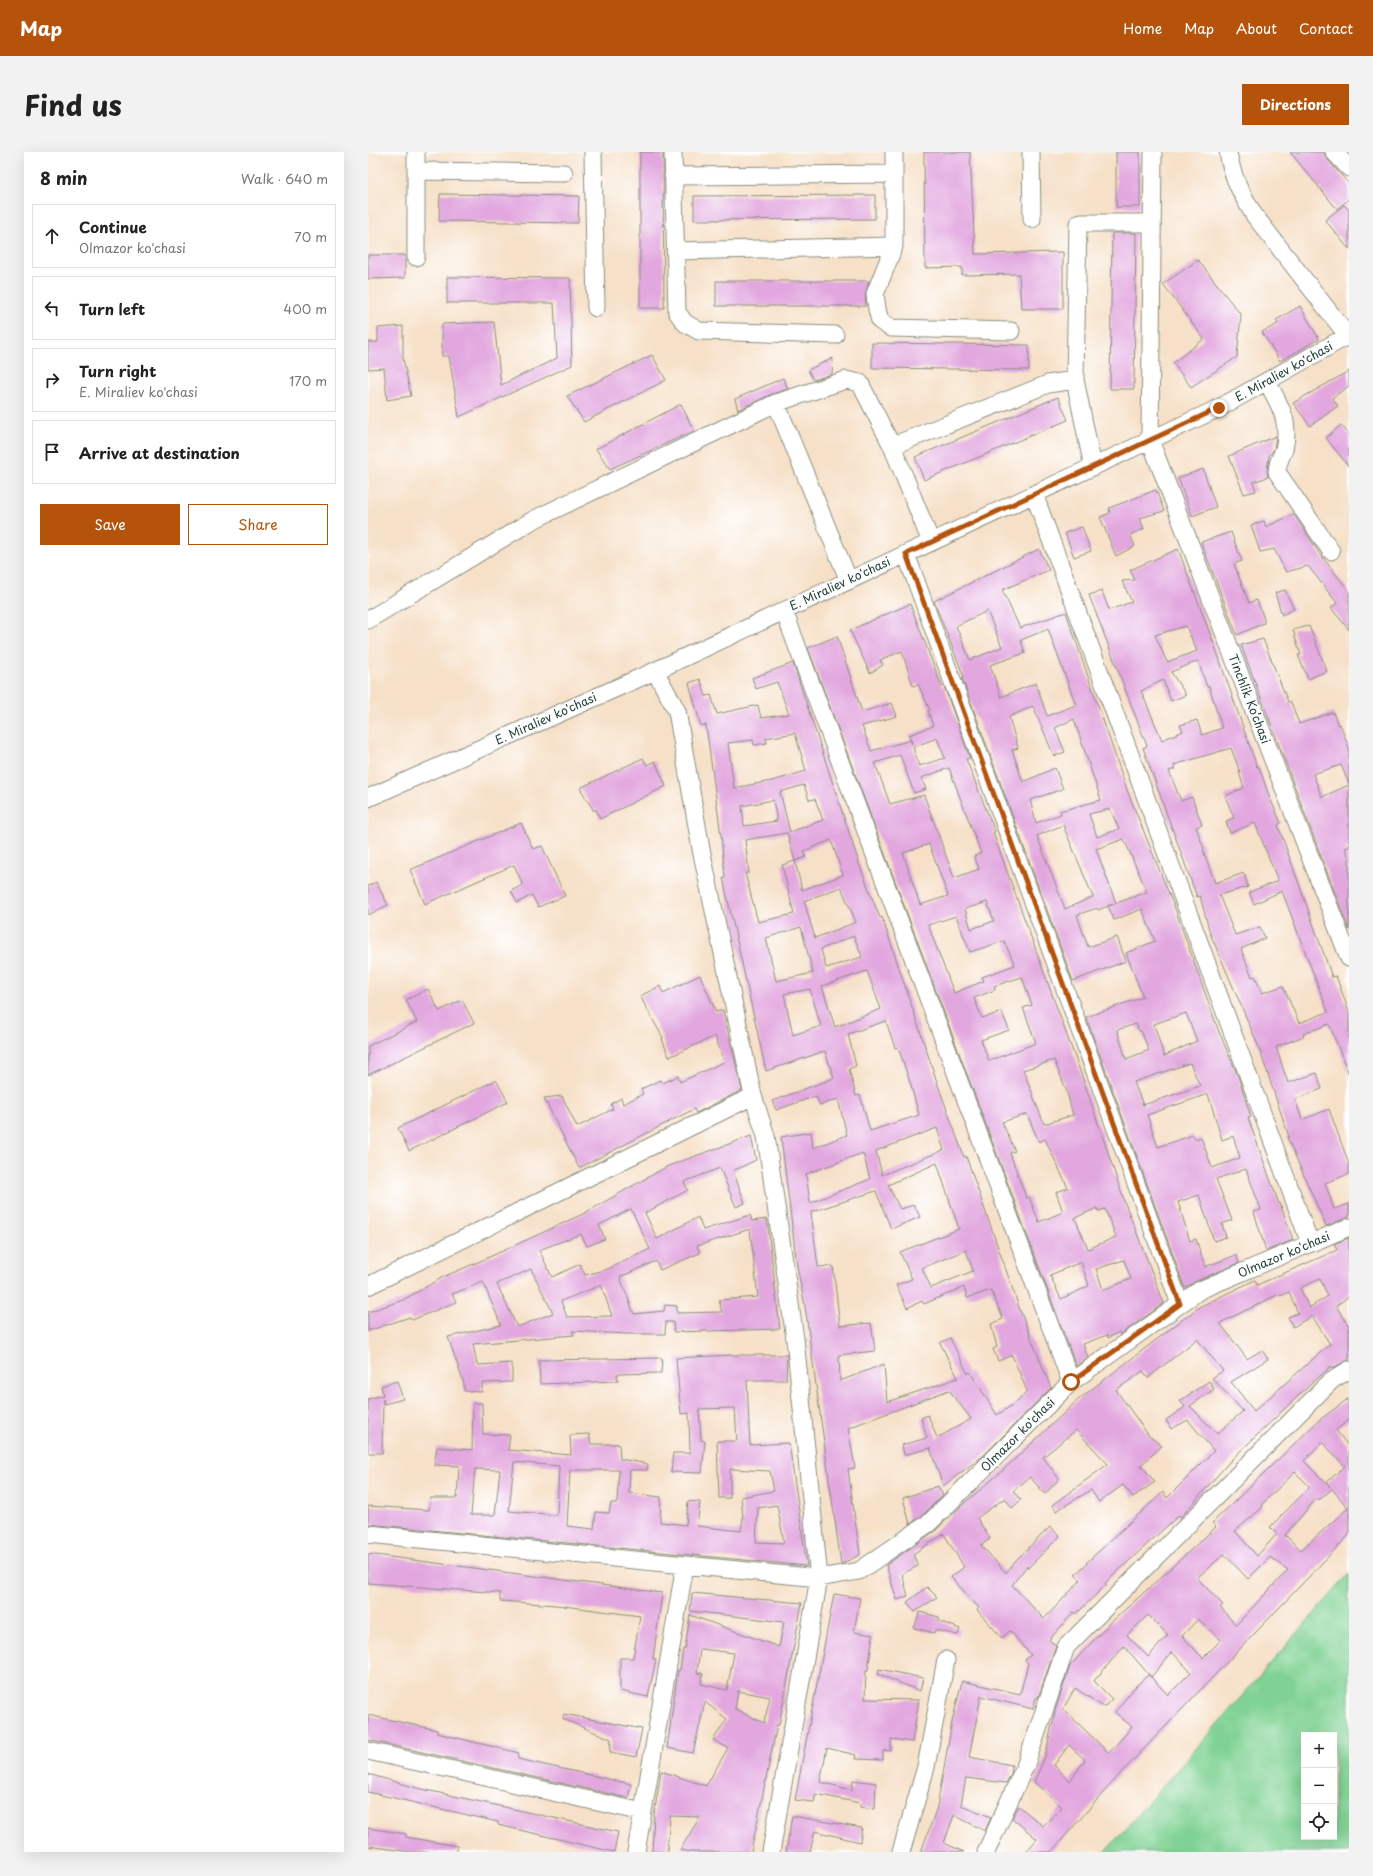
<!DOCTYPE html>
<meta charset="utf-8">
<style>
:root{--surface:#fff;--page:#f2f2f2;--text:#222;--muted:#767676;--line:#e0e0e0;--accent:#b45309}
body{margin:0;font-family:"Playpen Sans",sans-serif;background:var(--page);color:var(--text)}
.controls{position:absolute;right:12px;bottom:12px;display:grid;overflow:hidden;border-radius:0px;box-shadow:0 4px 16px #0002}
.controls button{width:36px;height:36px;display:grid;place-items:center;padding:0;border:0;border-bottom:1px solid var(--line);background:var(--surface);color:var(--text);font:20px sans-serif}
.stop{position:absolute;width:12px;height:12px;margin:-9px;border:3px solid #b45309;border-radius:50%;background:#fff}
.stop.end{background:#b45309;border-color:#fff;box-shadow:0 1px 4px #0008}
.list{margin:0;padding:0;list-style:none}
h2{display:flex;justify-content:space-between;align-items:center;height:52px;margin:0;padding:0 16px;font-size:17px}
h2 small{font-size:13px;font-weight:400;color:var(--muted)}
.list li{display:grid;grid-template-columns:26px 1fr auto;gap:12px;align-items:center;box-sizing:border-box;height:64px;margin:0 8px 8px;padding:0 8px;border:1px solid var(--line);border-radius:0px}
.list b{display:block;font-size:15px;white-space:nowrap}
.list p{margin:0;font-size:13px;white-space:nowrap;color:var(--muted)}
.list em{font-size:13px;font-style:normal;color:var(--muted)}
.actions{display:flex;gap:8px;padding:12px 16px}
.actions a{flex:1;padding:9px 0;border:1px solid var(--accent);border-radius:0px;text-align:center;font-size:14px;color:var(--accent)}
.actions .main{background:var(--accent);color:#fff}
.icon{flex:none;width:22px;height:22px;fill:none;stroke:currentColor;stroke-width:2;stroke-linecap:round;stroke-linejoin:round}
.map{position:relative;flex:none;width:981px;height:1700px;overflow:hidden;border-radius:0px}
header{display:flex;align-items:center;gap:24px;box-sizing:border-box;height:56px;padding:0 20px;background:var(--accent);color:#fff}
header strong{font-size:19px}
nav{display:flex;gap:22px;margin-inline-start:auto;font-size:14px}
.intro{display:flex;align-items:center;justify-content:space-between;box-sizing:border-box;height:96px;padding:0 24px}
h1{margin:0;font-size:28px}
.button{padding:10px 18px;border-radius:0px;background:var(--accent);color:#fff;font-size:14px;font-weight:700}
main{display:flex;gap:24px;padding:0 24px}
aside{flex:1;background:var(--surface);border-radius:0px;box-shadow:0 4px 16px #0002}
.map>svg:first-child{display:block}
.green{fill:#7fd293;stroke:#4f8864;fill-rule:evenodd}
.building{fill:#e2a7df;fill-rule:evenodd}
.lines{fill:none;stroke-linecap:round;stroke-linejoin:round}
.minor-casing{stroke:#8a8e7e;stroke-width:19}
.minor{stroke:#fff;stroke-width:17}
.route{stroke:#b45309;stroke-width:5}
.labels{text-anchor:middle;stroke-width:3;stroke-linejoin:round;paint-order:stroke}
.street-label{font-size:12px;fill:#1f3d34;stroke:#fff}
</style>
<header>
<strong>Map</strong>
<nav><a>Home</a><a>Map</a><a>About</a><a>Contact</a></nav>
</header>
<div class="intro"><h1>Find us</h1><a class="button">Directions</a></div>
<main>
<aside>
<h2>8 min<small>Walk · 640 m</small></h2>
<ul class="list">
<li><svg class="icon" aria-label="ahead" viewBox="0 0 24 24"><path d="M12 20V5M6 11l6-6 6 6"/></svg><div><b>Continue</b><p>Olmazor ko'chasi</p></div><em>70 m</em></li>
<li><svg class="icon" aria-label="left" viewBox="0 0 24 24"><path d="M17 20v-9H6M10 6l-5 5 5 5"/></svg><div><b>Turn left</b></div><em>400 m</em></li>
<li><svg class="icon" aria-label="right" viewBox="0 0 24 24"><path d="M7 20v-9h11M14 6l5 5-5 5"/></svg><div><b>Turn right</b><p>E. Miraliev ko'chasi</p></div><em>170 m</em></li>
<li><svg class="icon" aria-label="arrive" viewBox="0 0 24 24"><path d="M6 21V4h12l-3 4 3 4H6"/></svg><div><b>Arrive at destination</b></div></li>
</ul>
<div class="actions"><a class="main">Save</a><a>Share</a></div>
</aside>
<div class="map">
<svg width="981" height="1700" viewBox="0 0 981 1700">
<rect width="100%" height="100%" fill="#fff"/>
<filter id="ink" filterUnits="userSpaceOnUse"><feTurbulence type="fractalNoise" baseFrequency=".025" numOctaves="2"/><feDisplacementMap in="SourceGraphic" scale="8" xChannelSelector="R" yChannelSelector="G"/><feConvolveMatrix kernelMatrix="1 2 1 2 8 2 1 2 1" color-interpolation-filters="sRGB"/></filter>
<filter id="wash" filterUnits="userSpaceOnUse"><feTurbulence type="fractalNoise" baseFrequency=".012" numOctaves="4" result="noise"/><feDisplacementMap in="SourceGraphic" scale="16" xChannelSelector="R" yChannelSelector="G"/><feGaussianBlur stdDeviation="0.9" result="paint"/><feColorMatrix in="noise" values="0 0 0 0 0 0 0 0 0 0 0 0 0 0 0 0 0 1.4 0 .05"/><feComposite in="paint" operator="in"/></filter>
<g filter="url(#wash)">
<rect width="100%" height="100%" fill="#f6e0c7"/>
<path class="green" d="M981,1422v278h-244zM936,1583h30v102h-30z"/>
<g id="blocks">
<path class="building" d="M272,0h23l1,156h-24z
M556,0h46l5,102 88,-2v57h-42l-2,-35 -57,1v-8l-37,1z
M748,0h24v55h-24z
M922,0h33l4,7 22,25v15l-12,10z
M72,42l139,2 -1,27 -139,-2z
M507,43v24l-181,1v-24z
M976,53l5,5v39l-24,-29z
M744,81h24l-2,156h-24z
M0,103h37v23l-37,1z
M830,108l43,55 -4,42 -46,30 -18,-24 31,-24 -41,-55z
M79,125l123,1 2,87 -113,52 -10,-61h-7v-32l52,-2 7,63 56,-27 -3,-55h-107z
M348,129h153l-4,14 1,11h-150z
M932,154l19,33 -39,22 -18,-29 16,-8 -2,-4z
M35,174v32l8,38 -24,4 -3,-32 -16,1v-27h10v-14z
M504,191l157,2v25l-157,-2z
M284,203l14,25 -82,42 -17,-26z
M465,206l-1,16 -19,6 -5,-10z
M981,219v15l-17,12 6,8 -28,20 -17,-23z
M415,226l5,11 -16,5 -34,16 -3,-11z
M690,245l10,23 -144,60 -9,-23z
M313,252l13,27 -84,38 -14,-20z
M973,273l8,9v33l-23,-29z
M908,284l-2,13 -5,7 -2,15 1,6 -15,5 3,9 -12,3 -15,-38z
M835,317l13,38 -24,9 -14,-38z
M788,338l8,21 -24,7 4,11 -14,6 5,11 -19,10 -16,-39 10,-4 -1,-5z
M926,362l26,40 29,37v39l-18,-22 6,-5 -29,-37 -22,6 -12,-23 -14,3 -9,-27 13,-4 2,6z
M714,375l9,24 -17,6 -9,-24z
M863,380l11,29 -8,3 15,39 8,-3 7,19v4l-27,12 -36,-93z
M671,397l10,21 -47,20 18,38 46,-16 61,178 47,116 45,126 19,44 13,41 -3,1 31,86 1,-1 13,37 -27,11 -12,-39 7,-2 -15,-41 -30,10 16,41 -10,4 4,13 -12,4 -15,-46 -21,7 12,39 6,-2 9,28 31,-12 3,8 -43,18 -11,7 -99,-271 57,-20 -17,-44 29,-12 -13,-32 -28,11 -6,-14 -10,4 -1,-2 -20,7 11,32 29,-10 9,24 -53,20 -111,-303 2,-1 -30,-76zM619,459l15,36 -32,13 -14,-34zM680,477l28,76 -29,11 -11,-33 -35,14 -11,-32 35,-12 -4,-13zM665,554l21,50 11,-4 -10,-24 19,-9 27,81 -41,11 1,3 -25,9 -6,-23 33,-11 -8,-21 -32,14 -11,-32 6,-2 -9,-31zM742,657l9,20 -22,8 -8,-23zM695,673l30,72 -28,12 -28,-73zM756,687l23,53 -39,14 8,-3 -20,-54zM818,861l11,28 -33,15 -10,-32zM768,872l3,7h2l8,19 -23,9 -9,-29zM822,911l10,23 -57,19 -9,-23zM840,942l14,46 11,-4 7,22 -28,10 -11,-31 -6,2 -2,-4 -35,12 -11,-32z
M810,397l36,95 43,123h2l10,29 12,27 -3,2 54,152 4,-1 13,36v62l-20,-50 -26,10 1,2 -28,11 12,36 29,-10 5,16 -27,10 7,21 27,-11 20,55v10l-24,9 9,26 15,-5v13l-23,9 -39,-89h2l-31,-92 -48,-112 -10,-37 -3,1 -54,-149 4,-2 -58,-151 13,-4 7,19 23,-8 -10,-21 13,-1 -5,-10zM818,474l11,25 -30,11 -12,-27zM830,509l9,26 2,-1 13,42 -20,7 -5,-15 -17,5 3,6 -21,9 -21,-49 22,-11 8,21 15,-6 -15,-23zM863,596l9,24h-1l5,16 -19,8 9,22 -8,3 4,12 25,-10 23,58 -29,11 5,12 28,-13 46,121 -29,11 -16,-37 -21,7 -7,-17 -3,1 -11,-28 24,-11 -5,-11 -25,8 -16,-40 29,-8 -4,-14 -29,10 -12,-33 1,-1 -8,-22 6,-2 -10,-28 -11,4 -12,-30 6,-2 -1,-4z
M917,438l9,19 -12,6 -7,-22z
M542,452l32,83 2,-1 26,72 -4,1 29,73 -2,1 91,249 41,121 39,100 -44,32 -1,-3 -11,6 -1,-3 -24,9 5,13 -12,9 -268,-718 29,-12 25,76 30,-9 5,13 -35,10 9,25 40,-11 1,4 -3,-9 24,-9 -5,-15 2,-1 -12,-26 -5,2 -11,-35 -22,9 3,5 -13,8 -20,-43zM569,586l8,20 -26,8 -6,-19zM532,603l14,38 12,-4 -5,-11 28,-10 32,85 -7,3 5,13 -25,9 -30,-83 -34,9 -15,-41zM561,692l19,52 -28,9 -17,-52zM619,750l7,19 -23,8 -6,-20zM588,764l14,36 34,-11 11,24 -33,12 2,4 -30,12 -26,-68zM654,825l10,28 -9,3 13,35 -47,18 -8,-21 28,-10 -7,-18 -20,6 -8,-20 21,-8 -1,-4zM686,908l12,29 7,26 -29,9 -21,-54zM659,962l12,28 6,-3 23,49 -12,4 7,20 -24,10 -10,-25 -3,1 -16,-45 5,-2 -13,-29zM729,1056l1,3 7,-2 11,28 -28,12 -13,-31zM756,1108l7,19 -28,11 -7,-21zM713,1110l8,24 -28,13 -11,-24z
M941,474l18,45 -19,8 -10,-24h3l-8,-25z
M895,487l25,63h3l8,22 34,-12 5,13 2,-1 9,24v36l-8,-19 -28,9 9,23 27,-12v62l-4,1 4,10v72l-108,-285z
M425,511l68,206 19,49 2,-1 55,165 27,75 2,-1 54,154 31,78 -68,68 -40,30 -13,-38 -26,7 -2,-10 25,-7 -6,-20 7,-3 9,23 34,-19 -22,-29 -101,38 7,40 -7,1 12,86 -19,9 -36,-258 -8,-40 -16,-129 30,-5 2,16 34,-13 -9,-36 -18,6 -4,-9 -40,14 -4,-9 62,-23 -9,-27 -59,20 -43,-193h2l-4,-43 -15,-110 -5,1 -12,-43 11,-4 6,17 5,-1 6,19 41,-9 3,13 28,-4 -12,-32 -21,7 -4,-11zM427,581l11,38 -30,9 -42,8 -6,-45 25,-3 1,5 13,-2 -1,-5zM436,633l5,15 6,-1 8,21 -33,12 -10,-40zM405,648l4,21 -33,5 -2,-20zM419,681l8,28 -13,4 12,49 -36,8 -13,-49h4l-4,-33zM463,688l12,35 -41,15 -7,-29 11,-4 -2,-6zM473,735l15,35 -41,16 -11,-37zM433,775l12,46 -37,8 -10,-43zM486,784l8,21 -36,11 -5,-19zM499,819l14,38 -46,18 -13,-41zM442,837l11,37 -28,9 -9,-41zM518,869l9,27 3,-1 12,35 9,33 -49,16 -10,-36 -4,1 -7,-27 7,-3 -8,-32zM569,976l7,22 -62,25 -6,-24zM495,1001l7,26 -60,24 -4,-29zM569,1011l22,66 -59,23 12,27 -16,6 11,23 15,-7 2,3 40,-17 3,11 24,-8 12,29 -12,5 6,23 -4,2 5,12 14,-6 15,36 -13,13 -17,11 -27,-43 -2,2 -18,-36 -10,5 18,35 -71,24 -3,-38 -44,17 -1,-26 36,-4 -4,-28 -31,3 -7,-60 -15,1 -7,-55 65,-21 15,38 29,-12 -6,-12 -14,4 -12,-24zM598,1098l7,21 -42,17 -9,-20z
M275,606l4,7 8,-4 11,25 -66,33 -4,-10 -2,2 -14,-23z
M153,671l12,26 9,-3 23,50 -27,11 -6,-12 -15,8 -6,-12 12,-6 -9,-20 -89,39 -15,-34z
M8,730l12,23 -20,10v-29z
M332,823l16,37 7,-2 19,80 -46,23 -2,-4 -115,59 -35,-70 18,-2 15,31 36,-18 -2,-5 10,-6 2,6 20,-10 -2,-5 19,-9 3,3 15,-7 2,6 44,-20 -9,-26 -46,21 -7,-18 1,-1 -23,-42 20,-10 3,7z
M60,837l11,22 23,-11 12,23 -106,52v-29l49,-24 -11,-22z
M128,928l12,22 -99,49 -11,-23z
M383,984l5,24 -23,11 12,32 -9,4 -16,-39 -36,14 4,8 -43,23 12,26 41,-22 5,13 47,-15 2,6 15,-2 13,110 -106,3 -1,-10h-7l-1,12h-38l-55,-3 2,4 -101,9 4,21 35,-2v19l-30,1v9l-18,-1v-7l-16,-47 53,-12 -18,-43 -31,12 4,8 -44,18 -2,-3 -42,14v-19l35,-12 40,-23 42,-18 98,-45 85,-48zM263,1057l19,40 -42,20 -23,6 -5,-11 -28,13 -13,-27 42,-16 6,12 18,-7 -6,-14zM382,1077l8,68 -39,3 3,12 -45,1v-7l-12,-1 -1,6 -30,3 -14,-37 36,-16 4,9 40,-17 -3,-7zM163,1117l22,44 -36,14 -20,-43zM233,1133l11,31 -45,1 -6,-16z
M981,1086v58l-13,10 13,20v34l-17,8 -1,-2 -33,30 -67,64 -50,57 -2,-2 -74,68 1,2 -30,29 -2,-2 -25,28 7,6 -18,52h-2l-3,11 -52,-13 -12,61 43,8 -1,9 -5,9 -40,-5 -5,27 30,12 -6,14 -31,-16 -10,28 20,9h-43l16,-45 15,-85 10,-41 58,13 8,-30 -3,-4 6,-5 -21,-24 -8,7 -25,-28 2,-2 -28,-31 13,-10 -20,-33 -31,20 5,12 -16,8 6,22 -11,4 -11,-35 50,-35 25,-24 39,-33 79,-74 120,-92 56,-27 2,5 80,-35 -3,-6zM952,1127l8,17 -19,12 -9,-20zM921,1140l9,21 -10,4 5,10 19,-11 18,28 -76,67 -23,-29 37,-23 -6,-9 -15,9 -27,-36 59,-29 1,2zM829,1187l26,32 -11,7 31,33 -26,23 -27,-28 24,-17 -5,-8 -29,20 5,6 -19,13 5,9 17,-9 26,31 -47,47 -4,-6 -77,71 1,1 -12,11 6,5 -37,39 -32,-34 15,-19 1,2 32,-32 -10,-9 -34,33 -10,13 -25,-28 9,-6 -13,-21 28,-20 7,10 9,-8 -8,-9 17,-14 15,17 14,-15 -16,-22 33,-27 32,34 -56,41 4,6 35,-21 8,12 24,-17 10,12 22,-15 -14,-17 21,-19 -13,-10 -33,-46 27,-19 5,7z
M363,1203h56l-1,25h-39l3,65 39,-2 18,123 -439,-42v-18l61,4 2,-12h26l2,-32 -25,-1 3,-18 35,3 1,-47h9l1,31 27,1 -2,15 63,5 -1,-20 19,-1 2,10h28l1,15 28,5 -1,6h-17l-1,23 32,4 -1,25 26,3 2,-24 12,1 -3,24 44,5 2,-13 -2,-21 33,-6 -4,-20 -40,-2v29h-11l-2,-57h20l-2,-33 -36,1 2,31 4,1 -3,32 -31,-1 2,-19h17l-1,-40 -8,1 -5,-56zM146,1310l45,4 -2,49 -48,-4zM107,1317l25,1 -5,45h-24zM202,1318h49l-2,33h-6l-2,10 -13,-1 -2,17 -27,-3zM409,1353l7,38 -28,-1 2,-34z
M294,1206l-1,15 -44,1 1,7 -78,3 -1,-24z
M29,1229l6,18 -19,5 -1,-5 -1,54h-14v-54l15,-4 -2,-9z
M981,1246v22l-13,10 13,17v88l-231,241 -67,76h-25l11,-13 -25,-21 7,-12 24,20 19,-19 -28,-25 11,-25 10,-46 15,-45 37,-40 109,-99 -4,-4 106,-102zM954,1290l23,24 -18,16 3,5 -26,-26zM927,1320l15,15 -40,40 7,7 -20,22 -22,-25 28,-24 -2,-2zM964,1337l16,19 -47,42 -16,-15 32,-37 2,2zM856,1402l24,25 22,-22 18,13 -52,55 -16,-18 3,-2 -26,-27zM780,1463l20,20 -20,22 -21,-22zM830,1467l23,21 -18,18 -21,-22zM756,1494l27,31 -3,-2 -13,12 -20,25 17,15 -23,26 -46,-44 12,-21 29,19 8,-8 -18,-18zM804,1500l19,20 -23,23 -17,-18zM701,1593l16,15 -15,21 -16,-16z
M570,1334l5,9 -20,20 -13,9 -7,-26z
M0,1402l294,39 -9,66h3l-8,38 -28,-6v-33h13l7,-42 -84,-11 -56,-4v-8l-132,-10z
M559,1435l10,10 -22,15 -8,-10z
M324,1441l110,10 -23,122h-2l-26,127h-59l-12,-2 20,-33 -30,-1 -3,36h-15l2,-37 7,-44 45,15 22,-38 -15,-8 14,-21 -22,-17 -12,51 -26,-5 11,-78h2l3,-21h2l5,-34 89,32 5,-25 -94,-11zM332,1497l34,4 -7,37 -26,-6 2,-10 -6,-1zM370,1539l32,6 -6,26 -29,-14z
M466,1442l26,4 -6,34 19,3 -5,35h-2l-1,29 54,1 -7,42 -21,-3v11l-8,1v9l-28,-1 1,-4 -29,-7 -7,34 32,8 1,-10 23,3 -1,26 -15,-2v-4l-44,-9 -2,8 -19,-2z
M552,1460l19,5v4l21,8 -2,6 -23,-5 -1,3 -20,-5z
M511,1517l44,9 -3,13 -42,-17z
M196,1562l78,15 -6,28 -26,-5 1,-13 -48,-20z
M0,1563l69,15v3l82,20 -1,6 113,25 -3,14 -260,-58z
M0,1622l49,14 201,44 -4,20 -116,-27v-3l-130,-30z
M424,1664l70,12 -2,14 -45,-11 -5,21h-24z
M0,1676l38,6v3l51,9v6h-47l-42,-6z"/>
</g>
</g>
<g filter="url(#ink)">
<use href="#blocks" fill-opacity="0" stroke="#8a8e7e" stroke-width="1"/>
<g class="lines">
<g class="minor-casing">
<path id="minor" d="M48,0v105
M225,0l3,156
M305,0l4,160 8,11 14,8 136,4
M526,0v94l-19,48 2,15 3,12 11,7 120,3
M663,0l1,67
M785,0l-3,288 199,518
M860,0c4,25 13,41 26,63l94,121
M966,0l15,16
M48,19l148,2
M305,24l221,-2
M308,99l218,-5
M899,229c12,24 24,39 17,68 -3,10 -6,10 -7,23l54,79
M408,251l73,178
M524,294l156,-62 27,-4
M725,315l-18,-87 3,-156 3,-1h71
M666,342l276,749
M538,402l274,750
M416,459l287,771
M0,468l165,-100 243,-117 70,-23 14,3 32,63 39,96
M287,519l22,40 24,138 52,247 13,40 29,203 24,239 -48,274
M0,646l287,-127 564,-263 130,-73
M0,1134l385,-190
M0,1382l451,44 40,-7 70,-48 142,-141 129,-92 149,-63
M0,1599l275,61
M268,1700l49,-287
M533,1700l25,-85 20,-107
M618,1700l40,-88 40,-117 266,-267 17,-10"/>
</g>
<use href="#minor" class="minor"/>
</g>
</g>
<g class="lines" filter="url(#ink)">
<path class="route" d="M703,1230l109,-78 -274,-750 313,-146"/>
</g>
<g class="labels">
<g class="street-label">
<text transform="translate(916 220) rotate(-29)" y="4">E. Miraliev ko'chasi</text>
<text transform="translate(472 432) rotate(-25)" y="4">E. Miraliev ko'chasi</text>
<text transform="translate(881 547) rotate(69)" y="4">Tinchlik Ko’chasi</text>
<text transform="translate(178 567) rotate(-24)" y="4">E. Miraliev ko'chasi</text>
<text transform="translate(916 1103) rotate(-23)" y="4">Olmazor ko'chasi</text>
<text transform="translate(650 1283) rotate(-45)" y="4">Olmazor ko'chasi</text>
</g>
</g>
</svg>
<div class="controls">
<button>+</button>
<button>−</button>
<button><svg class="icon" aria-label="locate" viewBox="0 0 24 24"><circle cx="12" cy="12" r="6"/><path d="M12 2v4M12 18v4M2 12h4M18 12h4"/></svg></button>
</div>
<div class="stop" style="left:703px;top:1230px"></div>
<div class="stop end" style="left:851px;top:256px"></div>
</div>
</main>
